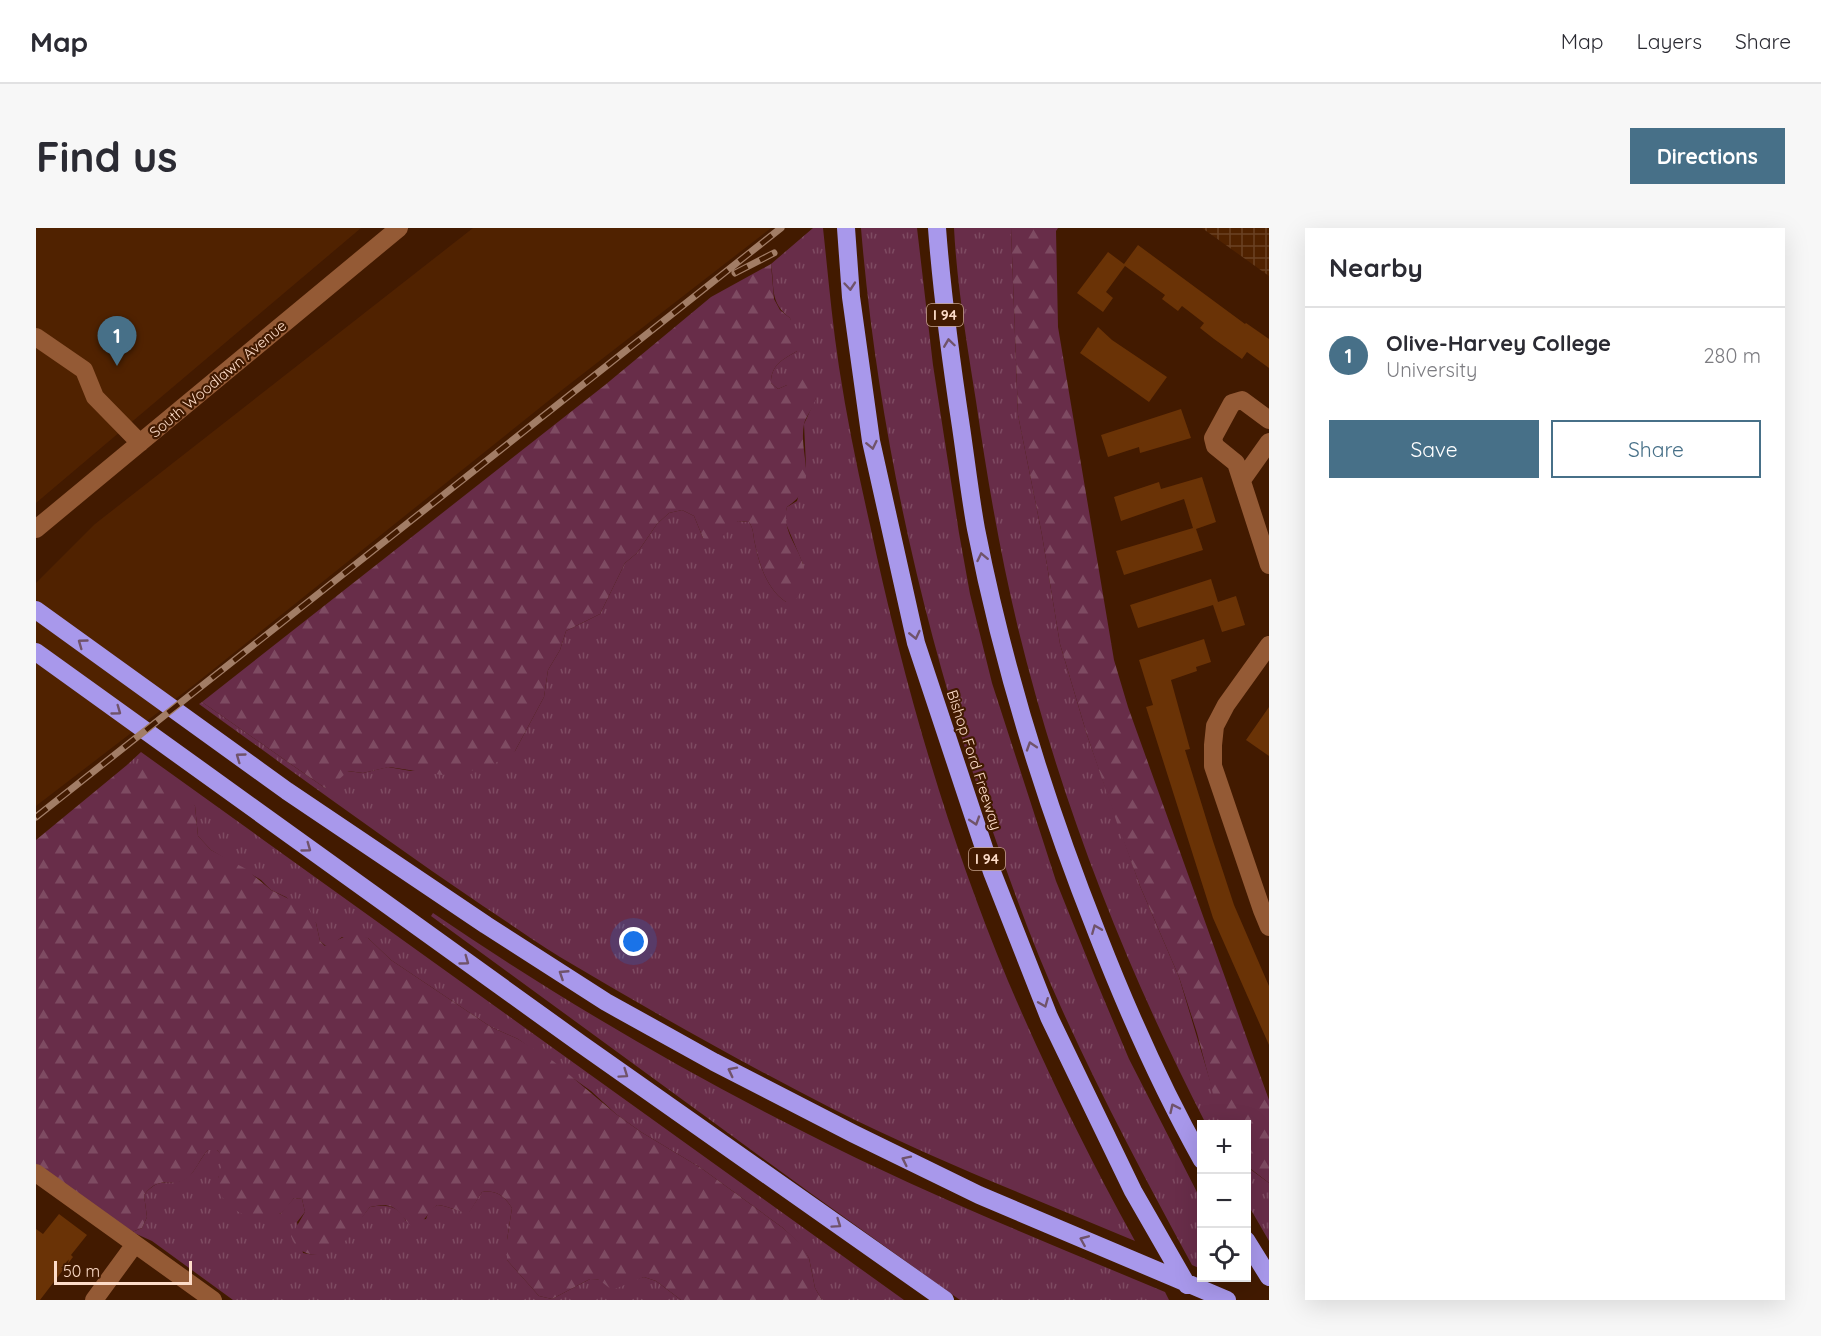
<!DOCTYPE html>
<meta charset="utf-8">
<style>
:root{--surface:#fff;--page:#f7f7f7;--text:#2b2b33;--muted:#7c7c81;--line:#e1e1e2;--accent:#477088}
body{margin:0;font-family:Quicksand,sans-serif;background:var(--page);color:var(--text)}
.controls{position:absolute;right:18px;bottom:18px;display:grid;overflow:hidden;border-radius:0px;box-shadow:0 6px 24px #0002}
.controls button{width:54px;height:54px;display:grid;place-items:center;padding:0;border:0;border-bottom:2px solid var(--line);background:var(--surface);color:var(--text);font:30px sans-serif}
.scale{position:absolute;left:18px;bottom:15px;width:138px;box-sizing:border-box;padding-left:6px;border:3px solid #fddcc8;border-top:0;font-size:16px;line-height:21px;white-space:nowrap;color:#fddcc8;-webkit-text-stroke:4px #421a00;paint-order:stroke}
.you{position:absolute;left:598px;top:714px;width:21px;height:21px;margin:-15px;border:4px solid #fff;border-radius:50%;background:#1a73e8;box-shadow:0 0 0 9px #1a73e833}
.badge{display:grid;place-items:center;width:39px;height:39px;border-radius:50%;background:var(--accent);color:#fff;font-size:20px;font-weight:700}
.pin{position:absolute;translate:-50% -50px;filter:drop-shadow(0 2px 3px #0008)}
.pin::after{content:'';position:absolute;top:32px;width:21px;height:18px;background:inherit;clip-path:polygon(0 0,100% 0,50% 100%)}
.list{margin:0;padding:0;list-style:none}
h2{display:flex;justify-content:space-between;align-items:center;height:78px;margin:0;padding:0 24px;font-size:26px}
h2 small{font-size:20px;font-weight:400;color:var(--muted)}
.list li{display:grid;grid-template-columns:39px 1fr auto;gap:18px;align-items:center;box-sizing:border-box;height:96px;padding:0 24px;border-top:2px solid var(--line)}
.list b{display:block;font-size:22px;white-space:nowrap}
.list p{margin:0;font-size:20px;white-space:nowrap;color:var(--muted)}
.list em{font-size:20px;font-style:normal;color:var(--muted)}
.actions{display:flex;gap:12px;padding:18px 24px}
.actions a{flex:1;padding:14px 0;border:2px solid var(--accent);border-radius:0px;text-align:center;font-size:21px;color:var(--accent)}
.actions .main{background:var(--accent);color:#fff}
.icon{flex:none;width:33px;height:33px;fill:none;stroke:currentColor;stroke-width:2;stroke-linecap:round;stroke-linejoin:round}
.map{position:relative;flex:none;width:1233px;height:1072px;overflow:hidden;border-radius:0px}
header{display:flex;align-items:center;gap:36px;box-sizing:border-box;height:84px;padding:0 30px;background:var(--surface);border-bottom:2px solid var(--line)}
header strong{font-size:28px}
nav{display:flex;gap:33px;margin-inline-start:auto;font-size:21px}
.intro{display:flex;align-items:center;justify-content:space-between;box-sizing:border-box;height:144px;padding:0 36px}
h1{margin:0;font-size:42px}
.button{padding:15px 27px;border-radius:0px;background:var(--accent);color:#fff;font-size:21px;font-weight:700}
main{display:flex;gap:36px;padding:0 36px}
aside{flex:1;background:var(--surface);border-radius:0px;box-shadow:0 6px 24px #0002}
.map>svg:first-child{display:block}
.built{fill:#502200}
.industrial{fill:url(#industrial-grid)}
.grass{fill:url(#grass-tufts)}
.forest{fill:url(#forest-firs)}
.building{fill:#6a3306}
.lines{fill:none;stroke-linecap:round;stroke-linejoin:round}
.minor{stroke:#945a35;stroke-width:18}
.highway{stroke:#a898eb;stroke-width:18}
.rail-casing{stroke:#a27d66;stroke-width:7}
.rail{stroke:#421a00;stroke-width:4.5;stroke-dasharray:14;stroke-linecap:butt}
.oneway{stroke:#70536a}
.labels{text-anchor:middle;stroke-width:4.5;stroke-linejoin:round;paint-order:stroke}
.shield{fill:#421a00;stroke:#c5a28c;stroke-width:1.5}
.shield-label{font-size:14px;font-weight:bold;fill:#fddcc8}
.street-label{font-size:15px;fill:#fddcc8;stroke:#421a00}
</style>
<header>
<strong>Map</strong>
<nav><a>Map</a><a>Layers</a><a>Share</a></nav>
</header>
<div class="intro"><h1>Find us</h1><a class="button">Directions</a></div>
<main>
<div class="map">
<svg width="1233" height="1072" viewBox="0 0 1233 1072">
<defs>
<pattern id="industrial-grid" width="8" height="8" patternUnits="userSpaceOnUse" patternTransform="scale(1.5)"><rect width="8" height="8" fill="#502200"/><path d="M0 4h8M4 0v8" fill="none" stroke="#6a4224"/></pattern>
<pattern id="grass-tufts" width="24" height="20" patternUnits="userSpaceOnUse" patternTransform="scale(1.5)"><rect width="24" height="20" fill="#682d49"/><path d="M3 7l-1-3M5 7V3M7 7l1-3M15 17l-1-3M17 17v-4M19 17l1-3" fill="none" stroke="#7e4b62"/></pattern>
<pattern id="forest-firs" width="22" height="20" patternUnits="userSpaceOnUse" patternTransform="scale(1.5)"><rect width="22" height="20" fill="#682d49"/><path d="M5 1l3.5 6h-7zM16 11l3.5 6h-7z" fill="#7e4b62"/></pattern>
</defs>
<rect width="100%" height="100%" fill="#421a00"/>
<path class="built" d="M0,0h325l-325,275z
M437,0h298l-209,162 -367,294 -159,122v-223l59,-59z"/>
<path class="industrial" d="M1166,0h67v48z"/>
<path class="grass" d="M777,0h10c5,46 9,93 16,139 8,53 19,105 31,158 33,155 77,309 138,456 38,89 80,175 127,260 -102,-43 -205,-83 -304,-133 -92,-47 -182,-98 -271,-151 -26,-16 -51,-34 -77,-51 -96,-65 -190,-134 -284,-202l3,-2 123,86 22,-17 16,2 25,-6 23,4 104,-20 29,-54 4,-27 12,-20 6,-19 34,-17 25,-51 12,-10 20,-29 12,-11 13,-3 12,6 9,22 35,-17 11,1c5,7 4,14 6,22 4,21 13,46 31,58l17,-38 -19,-45 3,-12 10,-6 9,-35 -2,-42 12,-26 -29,-13 -9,4 -7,-6c0,-18 11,-23 26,-32l-7,-33c-21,-16 -15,-30 -19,-54z
M825,0h56l16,137 26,168 11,61 22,89 64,198 39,97 34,81 72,141v69l-9,-4c-45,-83 -89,-165 -128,-251 -27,-58 -49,-119 -70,-179 -69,-195 -116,-401 -133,-607z
M918,0h57l7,187 24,120 18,109 27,91 53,151 39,91 44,147h-17c-81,-157 -146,-324 -188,-496 -18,-75 -31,-151 -42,-227 -9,-57 -19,-115 -22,-173z
M105,524l763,548h-82l-7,-12 -6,-30 -8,-13 -18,-17 -82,-60 -60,-36 -25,-18 -25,-23 -73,-52 -27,-12 -100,-67 -23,-22 -26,-1 -8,6 -8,3 -6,-5 -4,-18 -30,-26 -15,-7 -10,-10 -50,-30 -13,-14 -3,-30c-18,-14 -46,-42 -68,-41z
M397,685c119,81 242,154 371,219 117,60 239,109 361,160l4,8h-209l-151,-108 -378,-276z
M172,922h9l6,6v11l-5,11 62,36 14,-16 8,1 3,13 -8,10 6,31c33,8 48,-24 67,-46 16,-3 28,-2 36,14l20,-2 3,-8 8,-6c12,1 21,7 32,7l13,-20c15,-2 22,4 30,16l-5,32v20l32,36 13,3 38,-20 43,1 11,-3 12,4 25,19h-448l-81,-59 -20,-9 10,-4 5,-11 -3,-22c17,-22 29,-6 44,-18 7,-5 13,-20 20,-27z
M1210,938l23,17v58l-22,-38z"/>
<path class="forest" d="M975,0h47l-2,3 2,96 56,333 14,47 141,393v83l-22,-17 -1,-42h-23l-3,-4 -23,-87 -18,-56 -39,-91 -23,-63 -30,-88 -27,-91 -18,-109 -24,-120z
M735,36l3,35 6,11 10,8 8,19 -1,14c-15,9 -26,14 -26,32l7,6 9,-4 6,-11 7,1 13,9c1,4 3,10 3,14 -1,9 -10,17 -12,26 -6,31 17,61 -17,83 -9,36 37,55 8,94l-9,1c-18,-12 -27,-37 -31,-58 -2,-8 -1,-15 -6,-22l-11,-1 -19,19 -8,2 -8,-4 -9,-22 -12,-6 -13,3 -12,11 -20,29 -12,10 -25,51 -34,17 -6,19 -12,20 -4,27 -29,54 -15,10 -25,9 -33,5 -53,-8 -26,6 -15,-2 -16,15 -7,2 -123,-86 403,-317 106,-88z
M99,536l32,14 18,14 10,14 3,30 13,14 35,19 25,21 38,19 7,14 4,18 5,5 27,-13 16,5 23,22 100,67 27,12 35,22 63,53 25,18 60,36 82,60 19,17 7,13 6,30 7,12h-141l-25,-19 -12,-4 -32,13 -14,-11h-8l-38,20 -13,-3 -32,-36v-20l5,-32c-8,-12 -15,-18 -30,-16l-13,21c-11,-1 -20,-7 -32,-8 -10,8 -12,18 -25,22 -16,-16 -15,-26 -42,-20 -10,12 -18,29 -29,38 -18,14 -43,14 -50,-9l14,-24 -3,-13 -8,-1c-4,5 -8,11 -13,15 -3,2 -9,3 -13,4 -21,4 -42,-9 -50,-28 -3,-10 5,-22 5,-32l-6,-7h-9c-7,7 -13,22 -20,28 -15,11 -27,-5 -44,17l3,22 -5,11 -10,4 -96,-68v-324l91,-75z"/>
<path class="building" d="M1102,17l107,79 1,-1 23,16v29l-22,-16 -5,7 -28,-20 -14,-11 4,-5 -22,-17 -4,5 -16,-12 3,-4 -40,-29 -19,26 7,6 -10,14 -26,-19 31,-41 16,12z
M1062,99l14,13 55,37 -18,25 -69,-49z
M1145,181l10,29 -51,15 -1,-6 -31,10 -7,-22z
M1166,249l14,45 -20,7 7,21 -79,25 -8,-24 77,-23 -9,-29 -63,22 -7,-24 45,-15 2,7z
M1175,351l7,23 18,-6 9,29 -23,7 -9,-27 -75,23 -8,-23z
M1168,411l7,23 -15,5 1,4 -26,9 19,69 -5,1 28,91 21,64 35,81v59l-56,-127 -67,-211 7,-2 -14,-45z
M1233,479v49l-23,-16z
M23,986l28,21 -16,20 2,2 -33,43h-4v-71l7,5z"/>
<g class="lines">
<path class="minor" d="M0,109l48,33 11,27 45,46
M1233,192l-27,-20 -10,3 -19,35 2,8 21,17 33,102
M1206,252l27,-38
M0,301l363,-301
M1233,417l-43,60 -11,21 -2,19v21l49,144 7,17
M0,945l177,127
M58,1072l41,-56"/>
<path class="highway" d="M810,0l5,69 20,144 45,202 76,229 57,145 84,174 54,94
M901,0c5,67 14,133 24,199 5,34 9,69 15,102 27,138 69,273 121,404 30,77 64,154 105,227
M0,382l251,181 199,134 120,77 108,60 140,72 125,61 248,105
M0,424l545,392 364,256
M1210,1012l23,37"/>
<g class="rail-casing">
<path id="rail" d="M699,45l39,-20
M0,589l745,-589"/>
</g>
<use href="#rail" class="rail"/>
</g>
<defs><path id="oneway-chevron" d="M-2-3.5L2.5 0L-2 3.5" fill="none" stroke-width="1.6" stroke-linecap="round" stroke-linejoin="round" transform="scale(1.5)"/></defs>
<g class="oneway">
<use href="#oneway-chevron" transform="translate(814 58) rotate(85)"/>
<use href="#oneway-chevron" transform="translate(913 115) rotate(-98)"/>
<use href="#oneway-chevron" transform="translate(836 217) rotate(78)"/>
<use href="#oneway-chevron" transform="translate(946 329) rotate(-102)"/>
<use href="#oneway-chevron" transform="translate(879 407) rotate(77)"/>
<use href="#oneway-chevron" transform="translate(46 415) rotate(-144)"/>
<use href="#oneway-chevron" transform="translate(81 483) rotate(36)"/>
<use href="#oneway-chevron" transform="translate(995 518) rotate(-108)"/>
<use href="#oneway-chevron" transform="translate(204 529) rotate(-144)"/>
<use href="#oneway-chevron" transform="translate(939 593) rotate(72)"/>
<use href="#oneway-chevron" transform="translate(271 620) rotate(36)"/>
<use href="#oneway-chevron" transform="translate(1060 701) rotate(-112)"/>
<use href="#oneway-chevron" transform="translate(429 733) rotate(36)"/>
<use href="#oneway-chevron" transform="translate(527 746) rotate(-147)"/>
<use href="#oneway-chevron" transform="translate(1008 775) rotate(68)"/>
<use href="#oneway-chevron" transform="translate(696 843) rotate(-153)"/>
<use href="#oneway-chevron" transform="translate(588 846) rotate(35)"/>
<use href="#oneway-chevron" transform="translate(1138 880) rotate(-115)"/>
<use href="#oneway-chevron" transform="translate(870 932) rotate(-154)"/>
<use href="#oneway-chevron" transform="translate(801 996) rotate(35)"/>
<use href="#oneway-chevron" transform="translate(1048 1012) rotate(-157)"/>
</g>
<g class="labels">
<g class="shield">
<rect x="891" y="76" width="36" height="22" rx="4.5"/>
<rect x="933" y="620" width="36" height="22" rx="4.5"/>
</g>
<g class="shield-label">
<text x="909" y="92">I 94</text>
<text x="951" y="636">I 94</text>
</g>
<g class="street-label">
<text transform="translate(182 151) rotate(-40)" y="5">South Woodlawn Avenue</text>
<text transform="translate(938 532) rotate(72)" y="5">Bishop Ford Freeway</text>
</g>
</g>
</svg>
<div class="controls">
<button>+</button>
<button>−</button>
<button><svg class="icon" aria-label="locate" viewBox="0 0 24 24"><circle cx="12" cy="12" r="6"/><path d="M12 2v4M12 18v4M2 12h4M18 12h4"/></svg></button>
</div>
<div class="scale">50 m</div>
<div class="you"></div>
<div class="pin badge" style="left:81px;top:138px">1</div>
</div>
<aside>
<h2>Nearby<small></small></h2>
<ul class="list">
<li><span class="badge">1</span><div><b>Olive-Harvey College</b><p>University</p></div><em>280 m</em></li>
</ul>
<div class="actions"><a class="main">Save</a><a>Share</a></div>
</aside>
</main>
